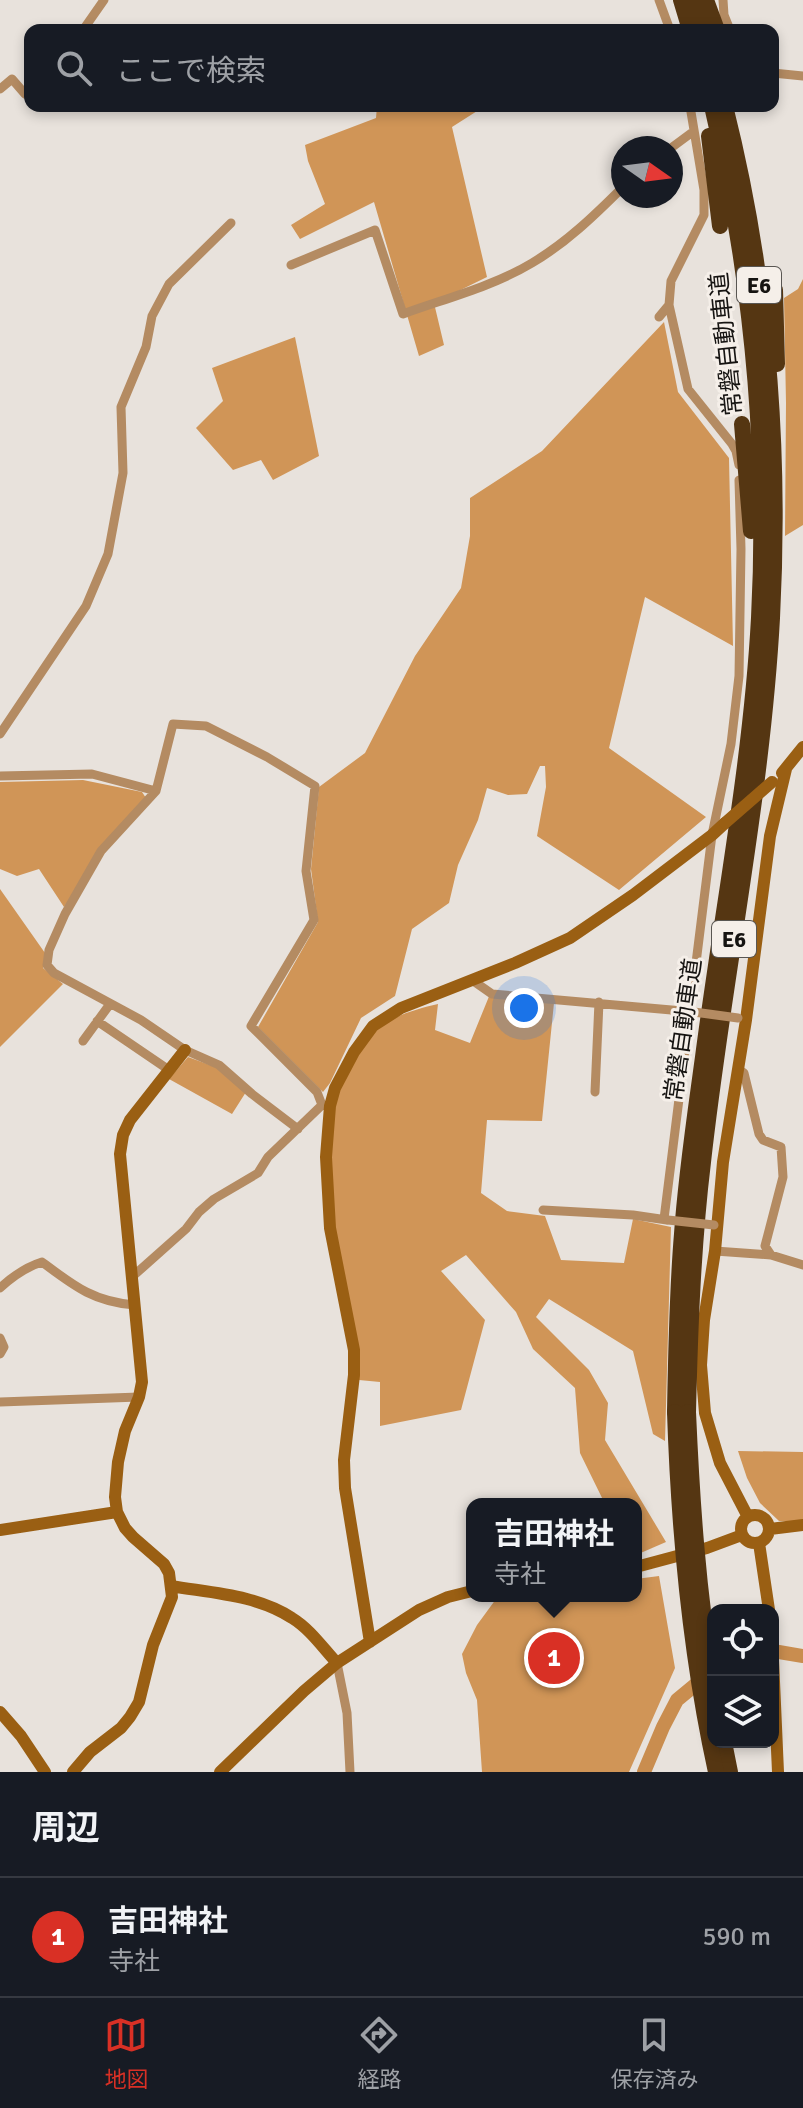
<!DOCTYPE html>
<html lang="ja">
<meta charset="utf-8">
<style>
:root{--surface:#171b24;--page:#20242c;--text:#f1f3f6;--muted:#9ea1a6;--line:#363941;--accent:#d93025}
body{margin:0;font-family:Signika,"Noto Sans JP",sans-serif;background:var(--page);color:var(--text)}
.controls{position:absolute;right:24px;bottom:24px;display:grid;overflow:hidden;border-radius:16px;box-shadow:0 4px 12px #0003}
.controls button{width:72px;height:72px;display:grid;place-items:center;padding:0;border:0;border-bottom:2px solid var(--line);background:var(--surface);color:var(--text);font:40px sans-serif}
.compass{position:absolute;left:611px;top:136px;width:72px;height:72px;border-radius:50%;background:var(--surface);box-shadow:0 4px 12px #0003;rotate:104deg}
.you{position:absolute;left:524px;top:1008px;width:28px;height:28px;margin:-20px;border:6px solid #fff;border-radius:50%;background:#1a73e8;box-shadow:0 0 0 12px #1a73e833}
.badge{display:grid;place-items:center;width:52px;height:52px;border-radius:50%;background:var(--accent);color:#fff;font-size:26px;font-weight:700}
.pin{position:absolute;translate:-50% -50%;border:4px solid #fff;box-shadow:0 2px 8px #0006}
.popup{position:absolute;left:466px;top:1498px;width:176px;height:104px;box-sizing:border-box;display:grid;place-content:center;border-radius:16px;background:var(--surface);filter:drop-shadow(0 2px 6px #0005);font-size:26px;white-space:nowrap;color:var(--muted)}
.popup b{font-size:30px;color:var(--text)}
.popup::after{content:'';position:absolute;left:50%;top:100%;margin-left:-16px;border:16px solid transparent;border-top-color:var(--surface)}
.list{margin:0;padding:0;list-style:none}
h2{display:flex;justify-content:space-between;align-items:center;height:104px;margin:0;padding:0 32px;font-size:34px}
h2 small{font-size:26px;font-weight:400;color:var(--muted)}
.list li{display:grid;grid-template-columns:52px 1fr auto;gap:24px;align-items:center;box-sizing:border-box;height:120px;padding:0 32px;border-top:2px solid var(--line)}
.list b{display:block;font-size:30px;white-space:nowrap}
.list p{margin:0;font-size:26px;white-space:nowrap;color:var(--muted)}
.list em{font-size:26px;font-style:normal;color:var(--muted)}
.icon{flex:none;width:44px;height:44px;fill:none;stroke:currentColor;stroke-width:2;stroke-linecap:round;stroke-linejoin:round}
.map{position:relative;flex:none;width:803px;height:1772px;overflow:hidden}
.search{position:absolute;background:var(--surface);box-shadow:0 4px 12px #0003;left:24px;right:24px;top:24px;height:88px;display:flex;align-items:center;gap:20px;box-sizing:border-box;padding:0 28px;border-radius:16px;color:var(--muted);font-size:30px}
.sheet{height:224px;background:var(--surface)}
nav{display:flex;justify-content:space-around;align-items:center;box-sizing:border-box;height:112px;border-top:2px solid var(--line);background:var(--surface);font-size:22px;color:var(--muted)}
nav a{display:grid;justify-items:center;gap:4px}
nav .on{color:var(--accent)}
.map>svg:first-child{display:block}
.forest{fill:#d09557}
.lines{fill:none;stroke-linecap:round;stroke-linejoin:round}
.river{stroke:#c98d4f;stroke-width:14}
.street{stroke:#b48b62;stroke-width:9}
.secondary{stroke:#9a5f13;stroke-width:12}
.highway{stroke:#553612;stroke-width:16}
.street-bridge{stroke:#b48b62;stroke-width:9}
.secondary-bridge{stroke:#9a5f13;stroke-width:12}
.highway-bridge{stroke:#553612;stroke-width:16}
.labels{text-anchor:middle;stroke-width:6;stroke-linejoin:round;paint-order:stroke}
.shield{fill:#f5efe9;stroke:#595652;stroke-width:2}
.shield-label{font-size:22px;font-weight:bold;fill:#161412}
.street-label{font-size:24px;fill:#161412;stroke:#f5efe9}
</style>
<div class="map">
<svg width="803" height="1772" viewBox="0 0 803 1772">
<rect width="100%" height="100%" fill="#e8e2dc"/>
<path class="forest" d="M377,106h108l-33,21 35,150 -53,26 10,42 -25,11 -45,-154 -74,37 -9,-14 34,-21 -17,-43 -3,-16 71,-27z
M803,279v246l-18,11 1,-133 -2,-105 14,-9z
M664,322l14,70 51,66 4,188 -88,-49 -36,151 97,69 -87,73 -82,-54 9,-49 -1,-21h-5l-13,28 -19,1 -21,-7 -9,32 -20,45 -9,38 -37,26 -17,67 -34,22 -31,65 -7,9 -65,-65 60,-105 -7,-53 8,-82 46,-34 50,-97 46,-68 9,-52v-38l72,-47z
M295,337l24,119 -46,24 -12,-20 -28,10 -37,-42 27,-27 -11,-33z
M83,780l59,12 4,6 -82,109 -25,-38 -22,7 -17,-7v-87z
M0,889l45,64 -2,15 20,16 -63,63z
M490,994l64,9 -12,118 -55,-1 -6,73 26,18 38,5 16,44 63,3 9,-44 38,8 -6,214 -12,-7 -20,-83 -84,-52 -13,18 53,53 19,33 -3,37 61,102 -30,13v-51h-31l-25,-51 -5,-65 -42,-39 -17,-37 -50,-57 -25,16 44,49 -24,90 -81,16v-44l-21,-2c-13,-79 -35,-172 -27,-250 2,-14 3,-29 8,-43 8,-18 22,-42 36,-56 17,-16 41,-22 62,-27l-3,26 35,13z
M188,1057l30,11 28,24 -14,22 -63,-35z
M738,1451l65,1v69h-24l-19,-18 -13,-25z
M659,1576l16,92 -46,104h-147l-5,-72 -11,-27 -4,-19 15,-29 19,-26 19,-3h121v-17z"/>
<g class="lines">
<path class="river" d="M773,1651l30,5
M644,1772l19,-45 14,-27 29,-24"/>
<path class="street" d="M659,0l11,30
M723,0l1,15 6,15
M83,30l21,-30
M773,73l30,3
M0,89l12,-10 13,15 5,-4
M671,148l23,-17
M291,265l84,-35 28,84c41,-15 91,-28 129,-51 34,-20 63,-48 91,-76
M669,305l19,84 44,55 4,7 3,14
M659,317l10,-12 2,-24 33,-66v-25l-14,-84
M0,734l86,-128 22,-52 15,-81 -2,-66 25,-60 6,-31 17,-32 62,-61
M0,776l92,-2 64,17
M472,980l20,14 202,18
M97,1021l72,49
M83,1041l27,-37
M738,1069l6,4 15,61 4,6 18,7 2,30 -18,69 6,9
M595,1092l4,-90
M298,1129l-46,-35 -33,-29 -34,-15 -44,-30 -87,-47 -7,-8 2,-15 16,-36 36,-63 55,-60 17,-67 33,2 61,31 48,29 -9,85 8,49 -63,106 66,66 5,13
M543,1210l90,5 34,5
M664,1219l48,-384 19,-91 8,-68 2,-127 -2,-69
M715,1251l56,4 32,10
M132,1277l54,-48 13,-17 15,-13 44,-26 10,-16 54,-52 6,1
M0,1288c13,-12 26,-21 42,-26 32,24 52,40 93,43
M0,1354l4,-7 -4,-9
M0,1402l139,-5
M337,1663l10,50 3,59"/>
<path class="secondary" d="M782,773l21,-26
M741 1529a14 14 0 1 1 28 0a14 14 0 1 1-28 0Z
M748,1517l-28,-54 -15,-50 -4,-48 3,-45 11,-69 8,-89 23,-142 24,-184 16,-67
M770,1529l33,-4
M0,1530l117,-18
M759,1543l10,67
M636,1567l71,-19 35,-13
M171,1586c41,7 86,9 121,32 18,11 31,30 45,45
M370,1642l-25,-154 -1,-28 10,-85v-25l-24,-122 -4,-71 4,-51 5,-18 19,-36 19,-26 28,-18 114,-45 55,-25 63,-43 79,-60 13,-12
M773,1659l5,113
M0,1712l21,24 24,36
M73,1772l17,-20 31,-24 9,-11 9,-15 14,-57 19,-48 -3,-24 -5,-9 -31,-27 -8,-9 -8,-16 -2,-15 3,-35 7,-31 14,-34 3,-15 -22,-228 3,-19 7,-15 55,-70
M220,1772l84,-81 33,-28 82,-53 29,-13 24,-6"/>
<path class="highway" d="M681,0l9,30
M706,0l11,30
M696,2l8,28
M709,136l11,90
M775,290l2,74
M742,424l9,107
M675,1412c1,-59 2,-119 7,-178 4,-59 13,-118 21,-177 19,-146 48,-292 56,-439 9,-172 -8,-345 -47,-512
M688,1412c2,-84 5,-167 15,-250 20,-182 59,-361 69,-544 9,-171 -5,-346 -47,-512
M724,1742l6,30"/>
<path class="street-bridge" d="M694,1012l44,6
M668,1220l46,5"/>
<path class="secondary-bridge" d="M725,823l47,-41"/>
<path class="highway-bridge" d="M675,1412c4,121 15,242 41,360
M688,1412c4,91 10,180 25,269"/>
</g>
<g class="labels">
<g class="shield">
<rect x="737" y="267" width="44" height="36" rx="6"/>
<rect x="712" y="921" width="44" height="36" rx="6"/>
</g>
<g class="shield-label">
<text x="759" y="293">E6</text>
<text x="734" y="947">E6</text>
</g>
<g class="street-label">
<text transform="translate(726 344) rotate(-96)" y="8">常磐自動車道</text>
<text transform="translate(683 1030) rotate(-82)" y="8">常磐自動車道</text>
</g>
</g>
</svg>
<div class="controls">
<button><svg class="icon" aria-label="locate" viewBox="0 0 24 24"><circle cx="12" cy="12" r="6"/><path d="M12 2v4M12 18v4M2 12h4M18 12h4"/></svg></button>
<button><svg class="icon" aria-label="layers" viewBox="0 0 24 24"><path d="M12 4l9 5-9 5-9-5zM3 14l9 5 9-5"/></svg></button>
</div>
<svg class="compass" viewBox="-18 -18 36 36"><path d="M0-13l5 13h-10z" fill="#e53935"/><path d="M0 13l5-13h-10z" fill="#9ea1a6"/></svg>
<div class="you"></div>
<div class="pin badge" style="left:554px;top:1658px">1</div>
<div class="popup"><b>吉田神社</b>寺社</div>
<div class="search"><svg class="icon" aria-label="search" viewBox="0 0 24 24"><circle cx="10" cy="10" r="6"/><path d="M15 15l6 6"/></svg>ここで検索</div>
</div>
<section class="sheet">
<h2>周辺<small></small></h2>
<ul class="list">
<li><span class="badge">1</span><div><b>吉田神社</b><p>寺社</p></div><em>590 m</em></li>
</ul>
</section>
<nav>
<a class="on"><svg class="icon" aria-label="map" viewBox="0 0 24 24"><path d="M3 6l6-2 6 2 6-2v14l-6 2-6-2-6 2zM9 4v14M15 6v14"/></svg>地図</a>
<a><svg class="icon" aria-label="directions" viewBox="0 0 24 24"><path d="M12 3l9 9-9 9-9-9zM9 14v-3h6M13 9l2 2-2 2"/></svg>経路</a>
<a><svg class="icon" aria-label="saved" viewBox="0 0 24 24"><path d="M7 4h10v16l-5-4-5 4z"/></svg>保存済み</a>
</nav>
